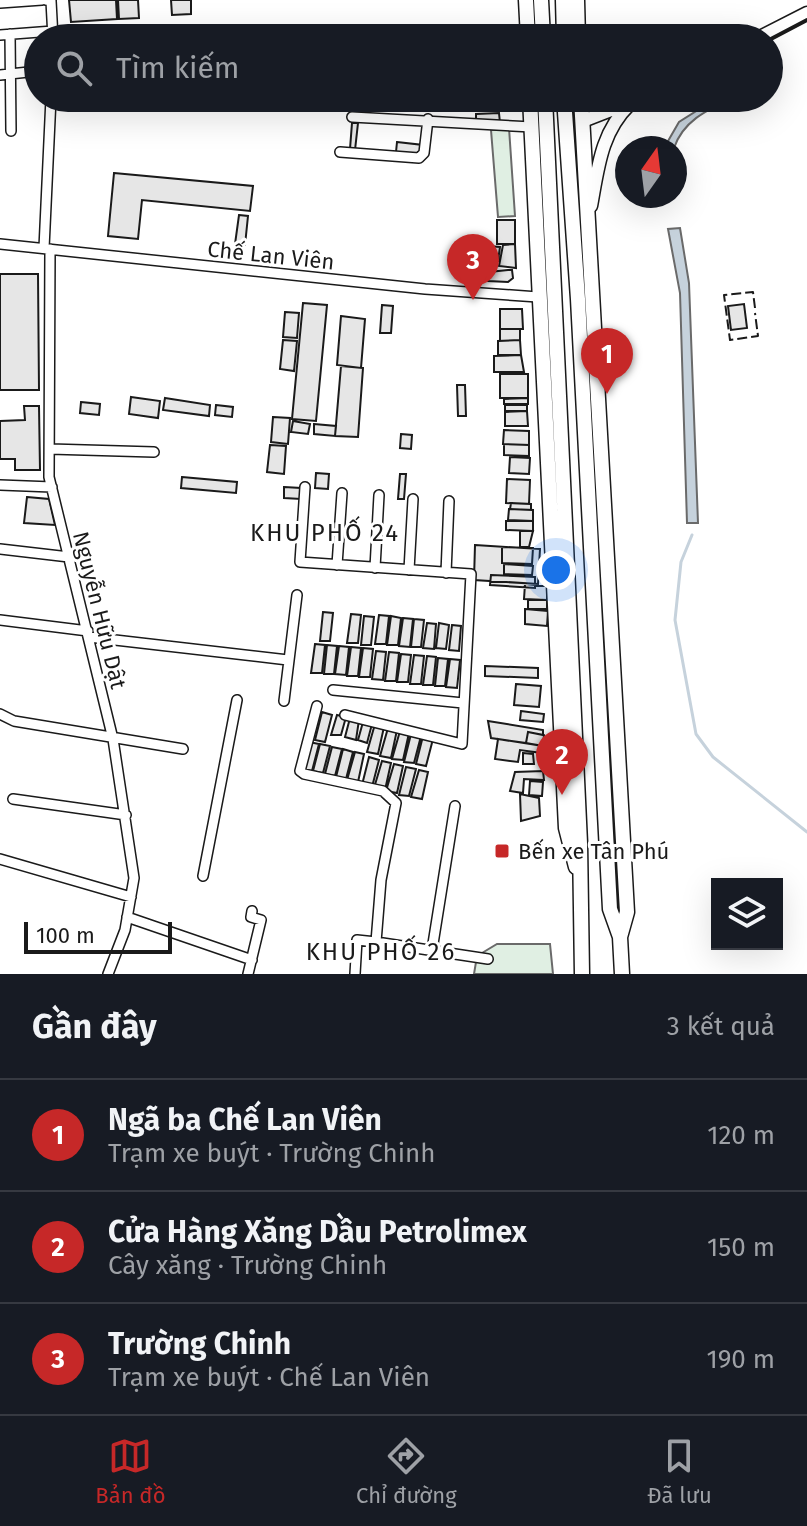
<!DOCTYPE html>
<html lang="vi">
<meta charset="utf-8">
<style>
:root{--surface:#171b24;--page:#20242c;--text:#f1f3f6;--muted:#9ea1a6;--line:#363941;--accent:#c62828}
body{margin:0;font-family:"Fira Sans",sans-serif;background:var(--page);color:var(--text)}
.controls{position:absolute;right:24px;bottom:24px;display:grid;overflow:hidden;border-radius:0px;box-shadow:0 8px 32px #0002}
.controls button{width:72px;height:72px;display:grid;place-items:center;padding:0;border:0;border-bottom:2px solid var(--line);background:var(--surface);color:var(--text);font:40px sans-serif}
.compass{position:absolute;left:615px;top:136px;width:72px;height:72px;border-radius:50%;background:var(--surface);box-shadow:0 8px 32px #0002;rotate:14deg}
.scale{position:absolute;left:24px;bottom:20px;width:148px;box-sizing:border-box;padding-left:8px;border:4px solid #1a1a1a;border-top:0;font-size:22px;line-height:28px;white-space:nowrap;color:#1a1a1a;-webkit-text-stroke:6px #fff;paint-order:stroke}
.you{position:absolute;left:556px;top:570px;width:28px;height:28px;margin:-20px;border:6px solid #fff;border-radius:50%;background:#1a73e8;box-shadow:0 0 0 12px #1a73e833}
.badge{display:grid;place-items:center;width:52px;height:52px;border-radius:50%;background:var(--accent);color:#fff;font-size:26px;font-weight:700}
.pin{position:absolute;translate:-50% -66px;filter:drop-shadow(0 2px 4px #0008)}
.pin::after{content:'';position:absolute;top:42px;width:28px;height:24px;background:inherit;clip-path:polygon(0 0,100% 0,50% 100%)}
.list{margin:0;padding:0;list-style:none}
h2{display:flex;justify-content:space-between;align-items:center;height:104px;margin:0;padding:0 32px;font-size:34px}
h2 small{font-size:26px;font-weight:400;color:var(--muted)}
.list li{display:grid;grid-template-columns:52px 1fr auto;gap:24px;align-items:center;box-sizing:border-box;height:112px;padding:0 32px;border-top:2px solid var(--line)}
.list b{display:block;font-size:30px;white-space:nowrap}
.list p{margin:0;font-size:26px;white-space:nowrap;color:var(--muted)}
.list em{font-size:26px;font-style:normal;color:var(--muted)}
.icon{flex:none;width:44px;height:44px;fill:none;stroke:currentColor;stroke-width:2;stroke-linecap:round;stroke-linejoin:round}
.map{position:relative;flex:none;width:807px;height:974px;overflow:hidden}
.search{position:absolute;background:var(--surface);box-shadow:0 8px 32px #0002;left:24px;right:24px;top:24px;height:88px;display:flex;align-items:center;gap:20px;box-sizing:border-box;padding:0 28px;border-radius:44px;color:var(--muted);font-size:30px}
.sheet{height:440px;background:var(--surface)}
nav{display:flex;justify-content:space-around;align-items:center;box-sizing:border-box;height:112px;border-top:2px solid var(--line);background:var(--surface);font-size:22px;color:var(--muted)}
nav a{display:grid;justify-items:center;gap:4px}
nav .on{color:var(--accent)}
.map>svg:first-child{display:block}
.green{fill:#e0efe3;stroke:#6a6a6a;stroke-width:2}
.water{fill:#c6d2dc;stroke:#6a6a6a;stroke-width:2}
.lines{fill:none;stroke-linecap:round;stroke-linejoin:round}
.stream{stroke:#c6d2dc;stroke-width:3}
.building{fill:#e6e6e6;stroke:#1a1a1a;stroke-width:2}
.street-casing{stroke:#1a1a1a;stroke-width:12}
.secondary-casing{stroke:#1a1a1a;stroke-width:15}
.primary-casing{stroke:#1a1a1a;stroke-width:17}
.street{stroke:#fff;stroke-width:9}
.secondary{stroke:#fff;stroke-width:12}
.primary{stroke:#fff;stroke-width:14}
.fence{stroke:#1a1a1a;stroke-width:2;stroke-dasharray:10 4;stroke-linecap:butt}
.wall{stroke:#1a1a1a;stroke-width:4}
.poi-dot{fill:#c62828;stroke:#fff;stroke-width:3}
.labels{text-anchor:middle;stroke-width:6;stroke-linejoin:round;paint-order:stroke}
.street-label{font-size:22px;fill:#1a1a1a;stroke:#fff}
.poi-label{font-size:22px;fill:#1a1a1a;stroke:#fff;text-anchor:start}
.neighbourhood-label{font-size:24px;letter-spacing:2px;fill:#1a1a1a;stroke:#fff}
</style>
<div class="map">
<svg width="807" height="974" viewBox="0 0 807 974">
<rect width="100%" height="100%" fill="#fff"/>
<path class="green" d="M509,128l6,88 -17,1 -7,-87z
M497,944h53l3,30h-79l3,-18z"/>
<path class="water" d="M717,98h15c-25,12 -49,23 -58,50h-10l15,-26z
M680,228l9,55 9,240h-11l-7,-230 -12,-64z"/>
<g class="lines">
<path class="stream" d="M692,535l-11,27 -6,58 21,114 17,23 94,75"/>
</g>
<path class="building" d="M69,0h47l1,19 -46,3z
M118,0h20l1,18 -20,1z
M171,0h20v14l-19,1z
M226,34l36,2v2h-36z
M499,113l1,10 -24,-3v-6z
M352,123h6l-3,27 -5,-1z
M397,142l26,3 -1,10 -26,-3z
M114,173l139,13 -3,25 -108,-11 -4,39 -30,-3z
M239,215l9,1 -3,29 -10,-1z
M497,220h18v24h-18z
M459,244l41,3 -2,14 -40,-4z
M515,244l1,24 -17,-2 4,-21z
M508,270h4l1,8 -5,4 -20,-1 1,-9z
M0,274h38l1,116h-39z
M303,303l24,2 -11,116 -24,-2z
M744,304l3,24 -16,2 -3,-24z
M382,305l11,1 -2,27h-11z
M500,309h22l1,20h-23z
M285,312l14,1 -2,25 -14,-1z
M341,316l24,3 -4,49 -24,-3z
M500,329h20v11l-20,1z
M283,340l14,1 -3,30 -14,-2z
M520,340l1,15h-23v-14z
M521,355l3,17h-30v-16z
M341,366l22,2 -5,69 -23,-1z
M500,374h28v24h-28z
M457,385h8l1,31h-8z
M131,397l29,4 -2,17 -29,-4z
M165,398l45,7 -1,11 -46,-6z
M528,398v6h-24v-5z
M81,402l19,2 -1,11 -19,-2z
M216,405l17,2 -1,10 -17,-2z
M505,405h22v6h-22z
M24,406h15l1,64h-25v-11h-15v-38l25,-1z
M527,411l1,15h-23v-14z
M273,417l17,1 -2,26 -17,-2z
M293,421l17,3 -2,10 -17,-2z
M314,424l22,2 -1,10 -21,-2z
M504,430l25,1v14l-26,-1z
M401,434l11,1 -1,14 -11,-1z
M504,444l25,1v11l-25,-1z
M270,445l16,1 -2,28 -17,-2z
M510,457l20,1 -1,16 -20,-1z
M316,473l13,1 -1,15 -13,-1z
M400,474h6l-2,25h-6z
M182,477l55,5 -1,11 -55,-5z
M507,479l23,1 -1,24 -23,-1z
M284,487l17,1v11l-17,-1z
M27,497l22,2 6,26 -31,-2z
M511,503l20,1v6l-21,-1z
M509,509l24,1v11l-25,-1z
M506,521h27v10l-27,-1z
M520,531h13l-4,16h-9z
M475,545l65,4 -2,35 -64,-4z
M502,547l31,1 -1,16 -30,-1z
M504,564l29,2 -1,9 -28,-1z
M491,575l44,2v11l-45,-3z
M525,584l22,2v14l-23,-1z
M528,600h19v9h-19z
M525,609l23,2 -1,15 -22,-2z
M323,612l10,1 -3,28h-10z
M351,614l10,1 -3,28h-11z
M379,615l10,1 -3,28h-11z
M364,616l10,1 -3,28h-10z
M391,616l10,2 -3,27h-11z
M403,618l10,1 -3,28 -11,-1z
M414,619l10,1 -3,27h-10z
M427,623l9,1 -2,25 -11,-1z
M439,623l10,2 -3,24 -10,-1z
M452,625l9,1 -2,25 -10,-1z
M315,644l10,1 -3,28h-11z
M327,645l10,1 -3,28h-10z
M339,646l10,1 -3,28 -11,-1z
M351,647l10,1 -3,28h-11z
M363,648l10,1 -3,28h-11z
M376,651l10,1 -3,28 -11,-1z
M389,652l10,1 -3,28h-11z
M401,654l10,1 -3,27h-11z
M414,655l10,1 -3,28h-11z
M427,656l9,1 -3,28h-10z
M438,658l10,1 -3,27h-10z
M450,659l10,1 -3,28 -11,-1z
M485,666l53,2v10l-53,-2z
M516,684l25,2 -2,21 -25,-2z
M521,711l23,3 -1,8 -23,-2z
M322,712l10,3 -7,27 -10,-2z
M337,715l9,2 -5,18h-10z
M350,718l9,2 -3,20 -11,-3z
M488,721l55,9v5l-15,-3 -2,11 -35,-5z
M363,722l9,2 -5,19 -9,-3z
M375,724l9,3 -6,27 -11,-2z
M388,728l9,2 -6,28 -11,-2z
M400,731l9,2 -6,27 -11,-1z
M528,732l16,3 -1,11 -17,-3z
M411,734l10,2 -7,27 -10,-1z
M423,736l10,3 -7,27 -10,-2z
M498,739l45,7 -1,7 -22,-3 -2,12 -23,-3z
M309,742l10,2 -7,27 -11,-2z
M320,744l10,2 -7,27 -10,-2z
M332,747l10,2 -7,27 -10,-2z
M343,749l10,3 -7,27 -10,-2z
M355,752l9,2 -6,28 -11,-2z
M523,753l10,1 1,10h-11z
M369,757l10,3 -7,27 -10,-2z
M382,761l9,2 -6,27 -11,-2z
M394,764l9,2 -6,27 -11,-2z
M406,767l10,2 -7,27 -10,-1z
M419,770l9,2 -6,27 -11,-2z
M543,771l1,9 -20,-1 -1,14 -13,-2 5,-19z
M530,781l13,1 -1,14 -13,-1z
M520,794l19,4 1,18 -19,5z"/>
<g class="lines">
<g class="street-casing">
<path id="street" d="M46,0l5,1 2,37
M0,3l42,-3
M10,34l1,97
M0,35l53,-4
M0,75l38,-4
M352,117l180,10
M340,152l79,6 5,-5 4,-34
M0,244l425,45 113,8
M44,248l7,-150
M50,249l-1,228 64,262 21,139 -9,52 -17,44
M50,449l104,3
M0,485l52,2
M305,487l-5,75 171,12 -9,170 -117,-29
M0,549l69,8
M337,565l5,-72
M375,568l4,-73
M409,570l4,-71
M446,573l3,-72
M0,620l88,11
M89,637l199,23
M333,690l130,13
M284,701l13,-106
M317,706l-17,65 4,3 79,17 13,12 -15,77 -5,62 -19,-2 -2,34
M0,714l14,7 169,28
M13,799l113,16
M0,859l131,38
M203,876l34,-176
M127,917l125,43
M376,942l112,17
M432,950l23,-144
M248,974l13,-54 -10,-3 1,-6"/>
</g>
<g class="secondary-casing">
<path id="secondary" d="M758,38l49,-25
M583,121l59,-23
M591,206c7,-38 10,-74 39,-102"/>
</g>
<g class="primary-casing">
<path id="primary" d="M526,0l2,38
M541,0l2,38
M563,0l1,38
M577,0l1,38
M530,98l36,730 10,39
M545,98l35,745 2,131
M564,98l14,201 32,610 10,28 2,37
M581,98l46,814 -7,25"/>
</g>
<use href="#street" class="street"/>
<use href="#secondary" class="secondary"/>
<use href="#primary" class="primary"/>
<path class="fence" d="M755,308l-2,-16 -29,3 6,45 28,-4 -3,-23"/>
<path class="wall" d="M769,40l38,-20"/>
</g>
<rect class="poi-dot" x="494" y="843" width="16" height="16" rx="4"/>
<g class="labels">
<g class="street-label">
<text transform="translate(271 255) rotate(6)" y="8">Chế Lan Viên</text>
<text transform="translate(100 610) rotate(76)" y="8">Nguyễn Hữu Dật</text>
</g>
<g class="poi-label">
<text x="518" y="859">Bến xe Tân Phú</text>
</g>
<g class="neighbourhood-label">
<text x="325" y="541">KHU PHỐ 24</text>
<text x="381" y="960">KHU PHỐ 26</text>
</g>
</g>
</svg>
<div class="controls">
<button><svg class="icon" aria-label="layers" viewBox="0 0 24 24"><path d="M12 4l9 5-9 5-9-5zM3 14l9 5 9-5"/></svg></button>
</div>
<svg class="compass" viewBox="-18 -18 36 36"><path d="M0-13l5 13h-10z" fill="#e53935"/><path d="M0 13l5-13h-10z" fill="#9ea1a6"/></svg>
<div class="scale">100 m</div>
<div class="you"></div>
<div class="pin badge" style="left:607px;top:394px">1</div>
<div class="pin badge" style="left:562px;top:795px">2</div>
<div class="pin badge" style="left:473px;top:300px">3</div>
<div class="search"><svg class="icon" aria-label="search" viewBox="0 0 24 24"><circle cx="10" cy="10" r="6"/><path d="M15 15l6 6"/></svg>Tìm kiếm</div>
</div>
<section class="sheet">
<h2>Gần đây<small>3 kết quả</small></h2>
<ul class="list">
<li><span class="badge">1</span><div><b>Ngã ba Chế Lan Viên</b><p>Trạm xe buýt · Trường Chinh</p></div><em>120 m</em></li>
<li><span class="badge">2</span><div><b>Cửa Hàng Xăng Dầu Petrolimex</b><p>Cây xăng · Trường Chinh</p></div><em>150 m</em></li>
<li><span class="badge">3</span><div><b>Trường Chinh</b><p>Trạm xe buýt · Chế Lan Viên</p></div><em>190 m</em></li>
</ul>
</section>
<nav>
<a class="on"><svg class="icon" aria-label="map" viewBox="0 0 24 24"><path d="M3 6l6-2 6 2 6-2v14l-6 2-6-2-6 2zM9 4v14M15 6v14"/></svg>Bản đồ</a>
<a><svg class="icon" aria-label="directions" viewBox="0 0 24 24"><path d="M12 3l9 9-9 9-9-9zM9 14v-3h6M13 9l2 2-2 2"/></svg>Chỉ đường</a>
<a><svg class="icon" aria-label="saved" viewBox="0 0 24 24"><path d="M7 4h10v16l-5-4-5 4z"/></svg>Đã lưu</a>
</nav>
